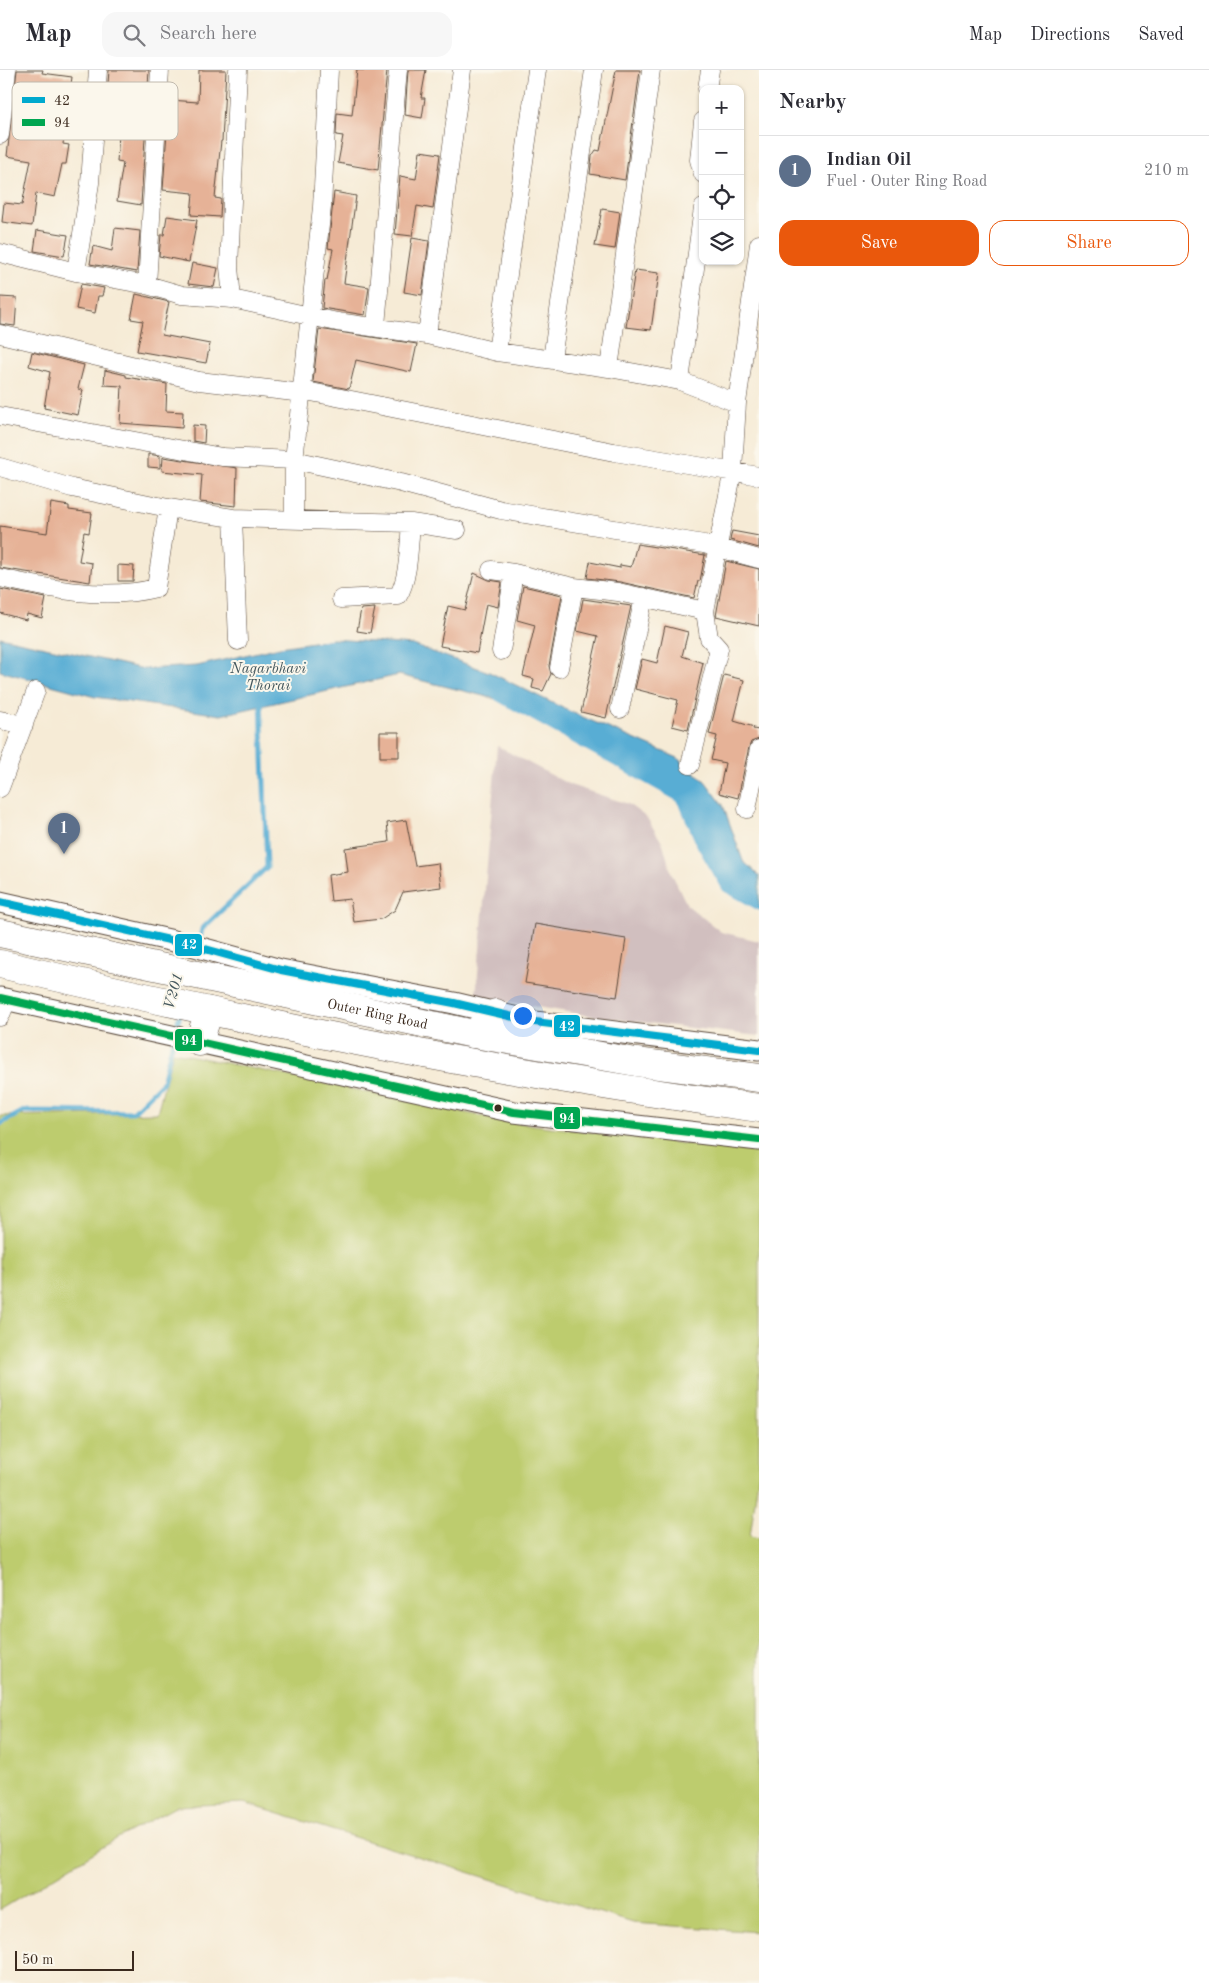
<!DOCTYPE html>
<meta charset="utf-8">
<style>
:root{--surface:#fff;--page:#f7f7f7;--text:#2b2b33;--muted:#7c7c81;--line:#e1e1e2;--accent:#ea580c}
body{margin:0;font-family:"Old Standard TT",serif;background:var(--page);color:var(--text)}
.controls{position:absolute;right:15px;top:15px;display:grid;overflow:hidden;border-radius:10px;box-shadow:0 1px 4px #0004}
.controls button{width:45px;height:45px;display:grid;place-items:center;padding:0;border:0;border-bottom:1px solid var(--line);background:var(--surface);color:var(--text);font:25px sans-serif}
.scale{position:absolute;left:15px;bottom:12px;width:119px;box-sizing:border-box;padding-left:5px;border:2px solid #3b2a1e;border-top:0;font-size:14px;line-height:18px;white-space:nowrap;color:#3b2a1e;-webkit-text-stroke:4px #fbf7ec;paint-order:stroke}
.you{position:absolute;left:522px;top:945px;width:18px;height:18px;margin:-12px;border:4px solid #fff;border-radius:50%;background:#1a73e8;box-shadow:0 0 0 8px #1a73e833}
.badge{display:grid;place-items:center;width:32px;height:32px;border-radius:50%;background:var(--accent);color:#fff;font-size:16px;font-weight:700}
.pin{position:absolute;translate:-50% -41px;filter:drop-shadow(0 1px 2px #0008)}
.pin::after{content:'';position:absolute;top:26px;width:18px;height:15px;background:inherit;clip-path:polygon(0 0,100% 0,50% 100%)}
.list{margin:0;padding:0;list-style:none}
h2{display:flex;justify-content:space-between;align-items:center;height:65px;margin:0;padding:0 20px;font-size:21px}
h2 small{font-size:16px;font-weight:400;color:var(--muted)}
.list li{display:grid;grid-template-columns:32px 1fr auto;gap:15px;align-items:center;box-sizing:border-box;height:70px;padding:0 20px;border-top:1px solid var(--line)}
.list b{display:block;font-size:19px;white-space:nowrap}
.list p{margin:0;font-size:16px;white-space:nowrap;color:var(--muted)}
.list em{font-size:16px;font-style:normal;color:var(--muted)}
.actions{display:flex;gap:10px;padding:15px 20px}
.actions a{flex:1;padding:11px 0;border:1px solid var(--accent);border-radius:15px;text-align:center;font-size:18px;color:var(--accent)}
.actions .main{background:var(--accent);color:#fff}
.icon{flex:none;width:28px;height:28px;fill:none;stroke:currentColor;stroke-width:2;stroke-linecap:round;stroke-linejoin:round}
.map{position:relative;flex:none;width:759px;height:1913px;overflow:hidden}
header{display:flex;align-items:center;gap:30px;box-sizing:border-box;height:70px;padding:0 25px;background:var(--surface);border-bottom:1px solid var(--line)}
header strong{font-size:24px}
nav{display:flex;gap:28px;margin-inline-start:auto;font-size:18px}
.search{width:350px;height:45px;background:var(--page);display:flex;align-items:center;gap:12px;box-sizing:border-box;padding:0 18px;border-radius:15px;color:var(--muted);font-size:19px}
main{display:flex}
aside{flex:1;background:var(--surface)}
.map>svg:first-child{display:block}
.industrial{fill:#d1bfbf}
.green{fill:#bdcc6e;stroke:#7c7b46}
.water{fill:#58add4;stroke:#4a6c79}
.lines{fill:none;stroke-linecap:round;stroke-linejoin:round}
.stream{stroke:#58add4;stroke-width:5}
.building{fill:#e6b297}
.minor-casing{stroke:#57473a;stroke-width:19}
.tertiary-casing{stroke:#57473a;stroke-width:23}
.trunk-casing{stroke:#57473a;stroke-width:29}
.minor{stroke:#fff;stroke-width:18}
.tertiary{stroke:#fff;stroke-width:21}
.trunk{stroke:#fff;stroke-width:28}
.bus-1-casing{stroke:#fbf7ec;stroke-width:11}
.bus-2-casing{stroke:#fbf7ec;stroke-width:11}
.bus-1{stroke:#00a9ce;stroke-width:8}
.bus-2{stroke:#00a651;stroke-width:8}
.bus-dot{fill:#3b2a1e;stroke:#fbf7ec;stroke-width:2}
.labels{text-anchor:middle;stroke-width:4;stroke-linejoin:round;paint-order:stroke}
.street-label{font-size:14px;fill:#3b2a1e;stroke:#fbf7ec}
.water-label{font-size:15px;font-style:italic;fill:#45585e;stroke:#fbf7ec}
.key{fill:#fbf7ec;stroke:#c1baae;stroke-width:1}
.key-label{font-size:14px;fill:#3b2a1e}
.line-badge{stroke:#fbf7ec;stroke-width:2}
.badge-label{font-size:14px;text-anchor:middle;font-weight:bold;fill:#fff}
</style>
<header>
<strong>Map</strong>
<div class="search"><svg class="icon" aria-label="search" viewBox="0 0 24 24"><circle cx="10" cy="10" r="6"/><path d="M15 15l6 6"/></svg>Search here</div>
<nav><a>Map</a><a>Directions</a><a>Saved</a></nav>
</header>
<main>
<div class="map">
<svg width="759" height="1913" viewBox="0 0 759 1913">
<rect width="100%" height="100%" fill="#fbf7ec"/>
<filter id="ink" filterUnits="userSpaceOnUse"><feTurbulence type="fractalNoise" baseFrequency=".02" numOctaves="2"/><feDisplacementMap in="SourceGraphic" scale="10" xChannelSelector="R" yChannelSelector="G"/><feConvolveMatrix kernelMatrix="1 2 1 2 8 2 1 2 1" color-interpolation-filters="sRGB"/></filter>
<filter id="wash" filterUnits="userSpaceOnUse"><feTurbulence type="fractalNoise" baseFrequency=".0096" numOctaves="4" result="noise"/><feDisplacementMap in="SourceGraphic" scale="20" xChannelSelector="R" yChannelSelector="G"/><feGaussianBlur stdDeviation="1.12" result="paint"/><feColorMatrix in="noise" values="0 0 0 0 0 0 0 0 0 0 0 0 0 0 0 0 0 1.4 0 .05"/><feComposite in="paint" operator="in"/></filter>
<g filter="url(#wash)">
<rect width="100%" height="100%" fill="#f6ebd6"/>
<path class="industrial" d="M497,676l73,39 58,19 19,14 16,26 8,28 16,33 34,27 38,9v95l-161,-19 -122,-20z"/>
<path class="green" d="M173,982l337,70 249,31v318l-9,65 9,2v394l-126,-9 -389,-120 -67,3 -56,30 -121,74v-794l157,-3z"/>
<path class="water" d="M0,567l144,32 53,-3 83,-19 53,-8 80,6 76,27 82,40 107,46 27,23 18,24 20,56 16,15v32l-34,-19 -26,-44 -19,-45 -180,-100 -101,-25 -178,40 -126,-18 -95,-26z"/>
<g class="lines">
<path class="stream" d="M497,628l183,102 20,47 25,42 34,19
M199,873l3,-14 65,-62 -6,-167
M175,962l5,-18
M0,1054l24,-13 109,1 30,-30 10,-42"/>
</g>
<g id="blocks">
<path class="building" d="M17,0h26l-1,3 30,4 -9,67 6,1 -3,19h-4l-7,33 -19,-4 -4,33 -30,-4 2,-19 18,2 9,-45 -24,-4z
M109,0h40l-8,135 -24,-4 6,-38 -6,-1 3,-42 -14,-3 6,-19 -5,-1z
M199,0h27l-4,71h-1l-6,57 6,1 -1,18 -29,-2 2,-22 -30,-3 6,-90 29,2z
M357,0h30l-9,100 -40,-7 5,-27 -7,-1 1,-22 15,2z
M408,0h18l-5,28h4l-3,20 -17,-3z
M616,0h24l-15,110 -35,-6 2,-18 4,-6 4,1z
M420,81l20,3 -7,55 -16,-3 -5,30 -17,-2 5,-58 16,3z
M334,122l22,4 -12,87 25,4 -4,28 -43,-7 3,-28h2l6,-31 -5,-1z
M602,139l18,3 -5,37 -20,-3z
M167,146l30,4 -8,42 -30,-6 2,-21h3z
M115,158l25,3 -3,41 -47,-8 3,-18 19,5z
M37,160l31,5 -4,21 -30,-5z
M412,168l17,3 -7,54 -18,-3z
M192,193l26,5 -4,19 -26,-3z
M635,200l24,3 -8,57 -25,-3z
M81,214l23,4 -2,8h-4l-3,17 -19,-4z
M136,224l33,8 -7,33 48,9 -4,19 -69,-12 6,-30 -12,-2z
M0,227l17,1 -2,28 -15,-2z
M319,259l98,15 -6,28 -55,-12 -7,29 -36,-7z
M32,282l52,13 -6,24 5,1 -5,25 -34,-7 6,-36 -21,-6z
M105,300l21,5v2l41,7 -1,27 17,1 -1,16 -62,-5 2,-37 -18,-1z
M193,355l12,1 -1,17 -11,-2z
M148,384l12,2v12l-12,-1z
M163,387l74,11 -1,38 -36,-4 2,-27 -40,-4z
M51,433l18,3v4l23,3 -3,20 -5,-1 -5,29 13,2 -2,19 -90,-14v-42l47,7z
M732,461l27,5v12l-29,-8z
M637,474l68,11 -5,26h-2l-4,17 -74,-16 -33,-4 3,-16 30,6v-3l11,2z
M726,491l33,8v57l-43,-10z
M118,495l16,1 -1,15h-15z
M474,503l15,7 13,2 -4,25 -12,-3 -9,49 -37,-7 8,-40 17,4z
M523,516l39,9 -13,71 2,8 -8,17 -11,-3 2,-9 -11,-3 12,-51 -18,-5z
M0,519l46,9 -4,20 -15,-4 -1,6 -26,-7z
M583,529l48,7 -25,112 -25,-6 17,-76 -21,-5z
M375,538l-5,25 -13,-2 4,-22z
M665,556l23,6 -6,24 21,7 -15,67 -16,-4 6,-26 -43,-11 7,-30 15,4z
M724,605l20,5 -10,41 20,6 -1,2 6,1v9l-8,3 -2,5 -11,51 -19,-5 6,-30 -14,-3 6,-24 -8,-2z
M380,662h19v25h-19z
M406,750l9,46 23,-3 3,24 -38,5 -8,18 -14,9 -27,3 -4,-23 -19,2 -3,-26 20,-3 -3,-24 44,-6 -2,-19z
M535,854l91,15 -9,58 -92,-14z"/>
</g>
</g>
<g filter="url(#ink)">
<use href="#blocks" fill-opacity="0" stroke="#57473a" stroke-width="1"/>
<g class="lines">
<g class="minor-casing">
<path id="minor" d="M707,19l3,-19
M703,51l-4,39 4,14
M0,65l7,-65
M0,183l76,19 71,13 35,10 50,4 105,23 90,13 70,17 112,16 71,13 57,22
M76,202l14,-89 8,-113
M147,215l13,-215
M232,229l-3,-32 9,-197
M376,256l22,-256
M0,264l199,47 95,11 7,-2 313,62 145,24
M427,265l35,-265
M497,282l40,-282
M552,289l42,-289
M609,298l42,-298
M680,311l23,-173
M0,346l222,41 72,3 107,23 100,27 203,34 55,15
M0,397l72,21 96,20 65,10 178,5
M233,448l5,123
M294,448v-58l28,-253 7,-137
M491,500l23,3
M0,508c50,11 105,23 156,10l12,-80
M341,529l57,-3c11,-17 11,-52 13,-73l46,7
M501,581l13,-78 60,14
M559,598l15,-81 44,5 87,19
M620,639l24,-112
M0,650l24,5
M690,695l29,-116 -10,-11 -4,-27 28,-141 4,-67 22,-159
M0,718l36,-97
M747,739l12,-60
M0,947l7,-17"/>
</g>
<g class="tertiary-casing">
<path id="tertiary" d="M0,832l187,42 94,26 173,33 81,19 224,28
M0,928l514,114 245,28"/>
</g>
<g class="trunk-casing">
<g id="trunk">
<path id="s1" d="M0,863l474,101 162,28 123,16"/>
<path d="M0,894c251,59 503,110 759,144"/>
<path d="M474,964l22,-21"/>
<path d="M199,972l10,-31"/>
</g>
</g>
<use href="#minor" class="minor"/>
<use href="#tertiary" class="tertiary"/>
<use href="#trunk" class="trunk"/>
<g class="bus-1-casing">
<path id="bus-1" d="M0,832l187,42 94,26 173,33 81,19 224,28"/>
</g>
<g class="bus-2-casing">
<path id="bus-2" d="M0,928l514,114 245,28"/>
</g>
<use href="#bus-1" class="bus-1"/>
<use href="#bus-2" class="bus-2"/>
</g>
</g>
<circle class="bus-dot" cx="498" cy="1038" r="4.5"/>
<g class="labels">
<g class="street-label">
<text dy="5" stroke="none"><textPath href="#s1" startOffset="386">Outer Ring Road</textPath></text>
</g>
<g class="water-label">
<text x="268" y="603">Nagarbhavi<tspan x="268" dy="17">Thorai</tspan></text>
<text transform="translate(173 921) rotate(-75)" y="5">V201</text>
</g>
</g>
<rect x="12" y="12" width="166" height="58" rx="8" class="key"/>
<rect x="22" y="27" width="23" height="6" fill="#00a9ce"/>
<rect x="22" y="49" width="23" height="7" fill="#00a651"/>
<g class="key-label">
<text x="54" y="35">42</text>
<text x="54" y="57">94</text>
</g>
<g class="line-badge">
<rect x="174" y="863" width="29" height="24" rx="5" fill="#00a9ce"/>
<rect x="553" y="944" width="28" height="24" rx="5" fill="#00a9ce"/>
<rect x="174" y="958" width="29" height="24" rx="5" fill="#00a651"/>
<rect x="553" y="1036" width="28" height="24" rx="5" fill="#00a651"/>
</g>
<g class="badge-label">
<text x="189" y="879">42</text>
<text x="567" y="961">42</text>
<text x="189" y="975">94</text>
<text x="567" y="1053">94</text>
</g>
</svg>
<div class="controls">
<button>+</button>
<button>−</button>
<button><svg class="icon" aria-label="locate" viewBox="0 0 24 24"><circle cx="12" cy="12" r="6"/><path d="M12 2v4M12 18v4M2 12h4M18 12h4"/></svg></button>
<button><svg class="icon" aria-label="layers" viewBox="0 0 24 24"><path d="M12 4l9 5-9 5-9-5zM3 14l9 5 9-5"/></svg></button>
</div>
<div class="scale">50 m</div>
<div class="you"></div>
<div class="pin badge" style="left:64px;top:784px;background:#5c6f8a">1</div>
</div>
<aside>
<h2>Nearby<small></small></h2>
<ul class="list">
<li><span class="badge" style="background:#5c6f8a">1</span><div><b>Indian Oil</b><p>Fuel · Outer Ring Road</p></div><em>210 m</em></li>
</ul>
<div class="actions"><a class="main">Save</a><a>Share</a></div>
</aside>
</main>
